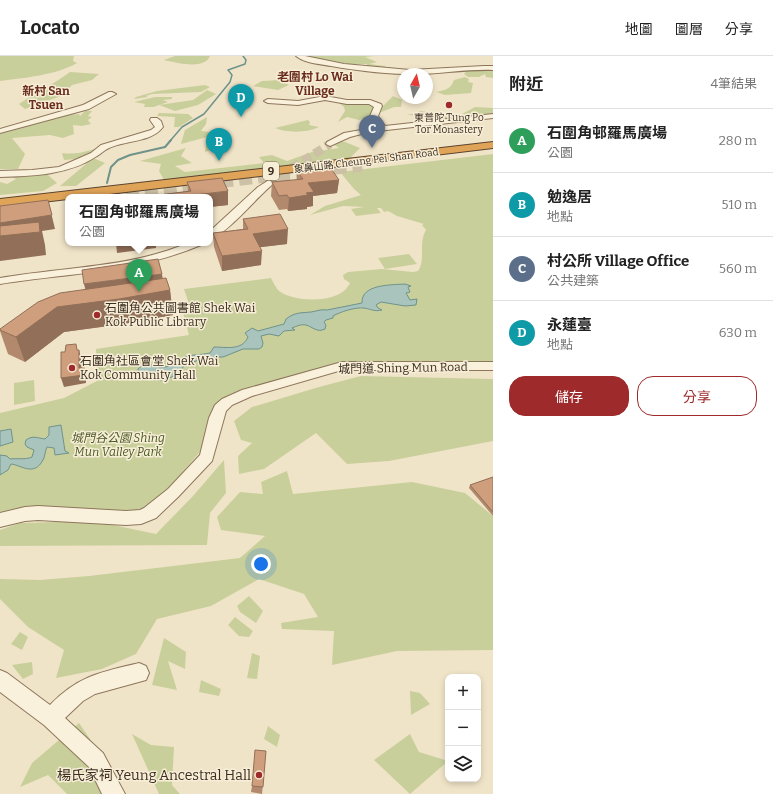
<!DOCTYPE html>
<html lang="zh-TW">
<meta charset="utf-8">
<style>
:root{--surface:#fff;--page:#f6f6f6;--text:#222;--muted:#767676;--line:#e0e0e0;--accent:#9e2a2b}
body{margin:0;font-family:Bitter,"Noto Sans TC",serif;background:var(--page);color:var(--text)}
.controls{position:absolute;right:12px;bottom:12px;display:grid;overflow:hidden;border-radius:8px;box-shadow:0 2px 6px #0003}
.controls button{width:36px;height:36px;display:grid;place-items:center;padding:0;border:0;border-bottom:1px solid var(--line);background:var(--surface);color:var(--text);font:20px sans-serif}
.compass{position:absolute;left:397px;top:12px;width:36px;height:36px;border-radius:50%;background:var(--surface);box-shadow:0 2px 6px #0003;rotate:8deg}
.you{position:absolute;left:261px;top:508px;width:14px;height:14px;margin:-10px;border:3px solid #fff;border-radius:50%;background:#1a73e8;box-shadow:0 0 0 6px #1a73e833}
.badge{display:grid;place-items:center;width:26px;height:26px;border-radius:50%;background:var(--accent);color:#fff;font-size:13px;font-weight:700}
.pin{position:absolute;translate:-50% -33px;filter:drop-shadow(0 1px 2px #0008)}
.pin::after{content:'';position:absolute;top:21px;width:14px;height:12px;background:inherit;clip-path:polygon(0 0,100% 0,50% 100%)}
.popup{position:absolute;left:65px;top:138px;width:148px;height:52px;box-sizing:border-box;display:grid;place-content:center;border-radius:8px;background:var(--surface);filter:drop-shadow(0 1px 3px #0005);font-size:13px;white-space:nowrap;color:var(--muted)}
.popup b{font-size:15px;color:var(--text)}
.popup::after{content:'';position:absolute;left:50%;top:100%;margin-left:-8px;border:8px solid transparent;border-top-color:var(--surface)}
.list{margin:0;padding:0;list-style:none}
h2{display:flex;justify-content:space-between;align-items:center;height:52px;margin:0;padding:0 16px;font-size:17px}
h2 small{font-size:13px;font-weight:400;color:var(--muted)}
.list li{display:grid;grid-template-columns:26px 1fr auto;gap:12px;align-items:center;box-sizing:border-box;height:64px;padding:0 16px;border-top:1px solid var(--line)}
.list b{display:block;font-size:15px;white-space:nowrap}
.list p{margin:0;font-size:13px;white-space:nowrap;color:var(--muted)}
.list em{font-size:13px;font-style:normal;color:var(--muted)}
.actions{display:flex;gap:8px;padding:12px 16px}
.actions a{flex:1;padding:9px 0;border:1px solid var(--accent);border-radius:16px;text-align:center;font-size:14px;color:var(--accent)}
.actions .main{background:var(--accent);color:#fff}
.icon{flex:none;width:22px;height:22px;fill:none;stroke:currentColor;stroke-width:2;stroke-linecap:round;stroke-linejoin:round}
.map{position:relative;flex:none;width:493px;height:738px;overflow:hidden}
header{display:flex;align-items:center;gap:24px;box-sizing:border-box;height:56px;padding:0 20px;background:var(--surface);border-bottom:1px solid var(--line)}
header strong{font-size:19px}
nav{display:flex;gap:22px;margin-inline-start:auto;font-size:14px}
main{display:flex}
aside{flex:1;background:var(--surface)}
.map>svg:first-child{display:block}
.green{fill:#c9cf9b}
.water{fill:#a9c4bc;stroke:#6f938a}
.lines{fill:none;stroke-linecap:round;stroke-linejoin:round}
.stream-far1{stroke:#6f938a;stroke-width:1.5}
.stream{stroke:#6f938a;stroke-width:2}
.minor-tunnel{stroke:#ccc0a6;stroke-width:9;stroke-dasharray:9 4.5;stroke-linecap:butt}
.highway-tunnel{stroke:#ccc0a6;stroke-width:13;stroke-dasharray:13 6;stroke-linecap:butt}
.minor-casing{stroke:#8d765c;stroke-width:2}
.highway-casing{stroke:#5b4430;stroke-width:2}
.minor{fill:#faf1dc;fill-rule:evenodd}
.highway{fill:#e0a458;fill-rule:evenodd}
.wall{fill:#b2896c}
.shaded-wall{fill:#916f58}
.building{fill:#cf9f7d;stroke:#916f58}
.poi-dot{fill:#9e2a2b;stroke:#f7eed8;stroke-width:1.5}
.labels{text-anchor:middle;stroke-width:3;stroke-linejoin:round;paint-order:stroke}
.far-poi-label{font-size:10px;fill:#3d2e20;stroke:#f7eed8}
.far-street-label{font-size:10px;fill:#3d2e20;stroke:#f7eed8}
.shield{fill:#f7eed8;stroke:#756857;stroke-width:1}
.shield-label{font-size:11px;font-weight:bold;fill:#3d2e20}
.far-quarter-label{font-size:12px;font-weight:bold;fill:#6b2e1e;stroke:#f7eed8}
.poi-label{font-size:12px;fill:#3d2e20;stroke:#f7eed8;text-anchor:start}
.street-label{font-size:12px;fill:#3d2e20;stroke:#f7eed8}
.park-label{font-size:12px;font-style:italic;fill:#4d5a26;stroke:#f7eed8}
.near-poi-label{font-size:14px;fill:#3d2e20;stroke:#f7eed8;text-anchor:end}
</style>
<header>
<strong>Locato</strong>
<nav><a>地圖</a><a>圖層</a><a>分享</a></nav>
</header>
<main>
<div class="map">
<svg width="493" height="738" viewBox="0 0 493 738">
<rect width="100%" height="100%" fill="#f0e4c8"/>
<path class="green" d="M0,0h74l-1,5 4,2c-20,12 -54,15 -77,18z
M175,0h35c-5,14 -34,7 -46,4z
M305,0h70l-10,1 12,5 -8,2 16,2v2l-18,-1v-3h-18z
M493,12v10l-7,-1 -1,-3 -6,3h-11l-4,-3 4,-5z
M70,16l29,2 -7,6 -20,5 -11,11 -36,13 -6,-5c17,-12 35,-20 51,-32z
M465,21l4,2 -1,3 5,1 -2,10 -26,2 -9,-3c9,-2 15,-3 18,-12z
M280,24l9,5 -11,5 -25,-4 9,-5z
M205,29l5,2 -9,5 -49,2 -6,2 2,1 -14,2 2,-2 21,-6z
M207,34l9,4 -18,11 -23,6 -16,-6 -5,2h-10l1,-3 -11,-2 21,-5h17v2l-9,1 5,2 -9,3 34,-5z
M393,40l9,4 -1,7h-7l-15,6 3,-6z
M338,46l31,1 6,2 -4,11 -12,4 -12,-3 -9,5 7,-11 -1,-4z
M475,51l18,1v11l-31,-5z
M85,55h7l-4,5 4,1 -4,3 3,4 -9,2 -9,-1 1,9 -11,4 -13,-3 -38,3 13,16 -7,15h-18v-35l65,-19 14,-1 1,2z
M419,55l39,4 2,3 -25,3 -1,-3 -6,-4 -7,3 -15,-3h11z
M159,57l29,1 5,4 -14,9h-5l1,-10 -18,-1z
M207,61l-1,7 -5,7 12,1 7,14 -15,6 2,-15 -26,7 4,-14z
M308,64l2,2 -1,3 10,2c-11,6 -33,6 -44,1z
M327,84l18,2 15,6 -10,10 -186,22 -5,-9 2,-7 -21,-3 46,-13 -5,8 11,7 -17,3 10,6 79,-9 -5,-6 13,-2 15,6 25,-9 27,-4z
M102,90l6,2c-13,10 -29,11 -44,12l-2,-7c15,2 27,-2 40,-7z
M493,98v210l-138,1 -131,36 -19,45 -36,42 -21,21 -14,3 -89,-5 -28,2 -17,6v-102l64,-15 33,-17 -1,-32 93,-14 -8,-30 8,-1 -5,-15 87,-11c2,4 5,10 8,13 15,11 52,12 66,-1 2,-2 4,-5 5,-7l-6,-4 -1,-4 5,-3 34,-3 31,3 5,-1c8,-11 0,-28 8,-41l-4,-5 2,-1 -27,-8 -9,-5 -4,1 -3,-4h-4l4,5 -25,3 -5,-7 13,-2 -21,-1 -33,9 15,-9 36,-11 -7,-6 -14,-17z
M93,102l12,5 -29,23h-16z
M42,117l6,2 9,8 -14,8 -43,4v-13l7,2 9,-5 -8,-4z
M409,198l8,10 -32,5 -7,-11z
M361,320l132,3v62l-104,20 -42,3 -31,-31 -52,36 -25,5 -1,-18 14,-13 -11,-3 -7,-19 18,-14 67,-20z
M34,324l1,21 -21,4v-22z
M224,404l2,33 -16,20 -3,32 -207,1v-16l20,-7 74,-2 62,13 37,-38z
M287,415l6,23 119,-12 53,11 28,23v134l-96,1 -65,14 2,-34 -52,-2 -1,-6 37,-6 -14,-23 -45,-15 -48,27 -54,13 -21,35 -34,15 -46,9 8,-28 -36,-23 -28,-28v-20l40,1 49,-4 151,-18 25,-22 -44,-6 -4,-13 23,-25 23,2 -2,-12z
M249,540l14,15 -7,12 -16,-11 -3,-6z
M235,561l18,14 -4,6 -10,-1 -11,-11z
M20,576l8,5 -6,13 -11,-6z
M164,582l22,14 -1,17 -17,-8 9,29 -25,-5z
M252,597l8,3 -3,23 -10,-1z
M32,606l1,12 -10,5 -11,-14z
M201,624l20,9 -2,7 -20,-4z
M410,635l10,2 10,11 -19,11z
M79,667l33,48 -2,23h-43l-19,-19 -28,12 12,-24z
M268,670l12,9 -3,12 -13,-8z
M132,678l19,11 23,2 -2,38 8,9h-21z
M410,678l9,18 29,9 -38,33 -36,-34z"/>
<path class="water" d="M405,228l6,2 -3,1 2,5 -4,1 4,7 7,-1 -1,6 -11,1 -24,-4 -5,3 2,3 4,2c-8,2 -11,-1 -18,-2 -9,-1 -24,4 -31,8v2l-7,2 -2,2 2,3 -1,4c-8,4 -12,-2 -19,-4 -5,-1 -9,1 -14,3l3,2 -11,1 -5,5 -10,-2 -8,2 2,7 -1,4 -3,2h-16l-20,8h-7l-6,2h-9l-17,7 -7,9 -13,5h-10l-15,-5 -1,-6c9,-9 16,-1 27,-2 8,-1 13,-8 20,-10 8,-3 17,-2 25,-4l4,-6c12,0 28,4 34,-10l-3,-4 7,-5 6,3 26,-7 2,-5c9,-7 15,-6 25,-7 6,-1 10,-3 16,-2l35,-7c-1,-19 29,-18 43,-19z
M61,369l4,26 4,2 -14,2 -1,-7 -7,-1c-2,4 -2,10 -4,13 -9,17 -22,5 -32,4l-3,6 -8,5v-20l7,1 3,3c8,-1 15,1 22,-2l2,-7 -7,-3 -2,-3 1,-4c7,-5 11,-2 19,-1l4,-4v-8z
M11,373l2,13 -13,4v-15z"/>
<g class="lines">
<path class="stream-far1" d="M170,85l12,-14 22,-13 26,-32 2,-7 -4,-5 17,-6 1,-4 -3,-4"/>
<path class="stream" d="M107,127l4,-16 7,-7 12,-5 35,-8 6,-7"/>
<path class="minor-tunnel" d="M269,127l61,-39"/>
<path class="highway-tunnel" d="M88,141l274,-32"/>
<g class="minor-casing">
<path id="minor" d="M296,0h9l39,8 66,6 74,-4h9v4c-24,-1 -47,3 -70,4 -30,1 -63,-3 -92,-8 -11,-2 -27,-3 -35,-10z
M109,36h3l4,2 -27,15 -89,24v-4l83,-24z
M325,40l22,4h23l11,4 1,2 -4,10 7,10 108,-12v4l-124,14 -19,5 -20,9 -4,-2 1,-2 17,-9 34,-6 -8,-11 4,-9 -5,-3h-22l-22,-4 -27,5 -30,-2 -4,-2 4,-2 30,2z
M151,62h6l4,3 2,6c-12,16 -39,13 -56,22 -4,2 -6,5 -10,7 -28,19 -64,20 -97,21v-6l32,-1 27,-3 32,-14 10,-8 50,-15 4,-3 -5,-7z
M269,124l4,3 -1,2c-15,12 -46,50 -62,54v-8l48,-44z
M188,187h14l-1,2c-66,28 -132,28 -201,39v-6c63,-11 129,-10 188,-35z
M342,306h151v8h-151l-90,26 -20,9 -6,6 -14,50 -34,36 -22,21 -15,6 -15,1 -88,-5 -13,1 -25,6v-14l25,-6 13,-1 88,5 14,-1 4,-2 24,-19 32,-34 9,-37 6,-13 7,-6 20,-9z
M139,607l7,3 3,7 -3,7 -51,14 -12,7 -18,17 38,35 22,41h-23l-13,-27 -45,-42 -44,-33v-22l7,3 43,32c28,-29 51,-33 89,-42z"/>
</g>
<g class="highway-casing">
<path id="highway" d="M493,86v6l-409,49h-16v2l-68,8v-8z"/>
</g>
<use href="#minor" class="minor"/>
<use href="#highway" class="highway"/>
</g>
<path class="wall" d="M297,115l42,9 -2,13 -24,3v10l-6,1v2l-19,2 -1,-2 -8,1 -8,-14 1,-14 25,-2z
M187,126l41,23 -18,2v-10h-51v-2l29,-4z
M243,163l44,25 -27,3 1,18 -39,6 -8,-24 -1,-14 30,-4z
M163,223l7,11 3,25 -50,9 -59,8 -39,30 -17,-8 -8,-23v-2l85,-40z
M493,421v39l-24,-28 1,-3z
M266,695l-4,43 -11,-2 1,-6z"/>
<path class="shaded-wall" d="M339,124l-2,13 -24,3v10l-6,1v2l-19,2 1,-13 19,-15z
M228,135v14l-18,2v-10h-15v-2z
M48,144l7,29 -13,2 3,14 1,10 -46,6v-38z
M288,173l-1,15 -34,4v-14z
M80,187h25l-25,3z
M116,187h40v5l-39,5z
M262,195l-1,14 -39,6v-15z
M162,218l1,7 -77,11 -2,-8z
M170,234l3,25 -50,9 -59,8 -39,30 -9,-25 41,-30z
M79,294l2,8 1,18 2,-9 2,8v8l-22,4 -3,-9 18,-10z"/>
<path class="building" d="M330,111l9,13 -31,3 6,9 -8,1 2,2 -19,3 -2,-3 -8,1 -7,-14 31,-3 -6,-8z
M222,122l6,13 -33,4 1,2h-37v-2l32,-4 -4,-9z
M48,144l4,15 -52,8v-17z
M280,158l8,15 -35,5 9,17 -40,5 -9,-23 35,-4 -5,-10z
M39,166l1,10 -40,4v-10z
M158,203l4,15 -78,10 -2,-14z
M166,222l4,12 -51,9 -62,8 -41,30 -16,-7v-1l38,-27 22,-9z
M76,288l1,6h2v18l5,-1v8l-23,3v-26h4l1,-7z
M493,421v35l-23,-27z
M255,694l11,1 -3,36 -11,-1z"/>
<g class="poi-dot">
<circle cx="449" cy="49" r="4"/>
<circle cx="97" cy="259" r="4"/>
<circle cx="72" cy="312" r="4"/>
<circle cx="259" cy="719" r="4"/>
</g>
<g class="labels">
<g class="far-poi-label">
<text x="449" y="65">東普陀 Tung Po<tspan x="449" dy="12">Tor Monastery</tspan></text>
</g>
<g class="far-street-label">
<text transform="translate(366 104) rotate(-7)" y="4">象鼻山路 Cheung Pei Shan Road</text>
</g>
<rect class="shield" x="263" y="106" width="16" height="18" rx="3"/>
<g class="shield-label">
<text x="271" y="119">9</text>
</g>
<g class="far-quarter-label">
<text x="315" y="25">老圍村 Lo Wai<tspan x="315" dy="14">Village</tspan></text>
<text x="46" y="39">新村 San<tspan x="46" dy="14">Tsuen</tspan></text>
</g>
<g class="poi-label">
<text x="105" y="256">石圍角公共圖書館 Shek Wai<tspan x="105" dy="14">Kok Public Library</tspan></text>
<text x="80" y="309">石圍角社區會堂 Shek Wai<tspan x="80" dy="14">Kok Community Hall</tspan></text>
</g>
<g class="street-label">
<text transform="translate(403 312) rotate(-1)" y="4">城門道 Shing Mun Road</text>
</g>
<g class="park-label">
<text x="118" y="386">城門谷公園 Shing<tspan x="118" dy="14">Mun Valley Park</tspan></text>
</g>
<g class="near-poi-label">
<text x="251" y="724">楊氏家祠 Yeung Ancestral Hall</text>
</g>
</g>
</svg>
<div class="controls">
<button>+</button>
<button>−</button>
<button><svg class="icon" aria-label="layers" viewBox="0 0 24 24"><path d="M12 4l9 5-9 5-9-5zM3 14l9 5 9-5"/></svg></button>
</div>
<svg class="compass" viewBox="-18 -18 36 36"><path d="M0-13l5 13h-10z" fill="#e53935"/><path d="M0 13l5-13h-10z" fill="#767676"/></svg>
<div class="you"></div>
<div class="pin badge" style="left:139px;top:236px;background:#2e9e5b">A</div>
<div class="popup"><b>石圍角邨羅馬廣場</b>公園</div>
<div class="pin badge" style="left:219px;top:105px;background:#0f9aa8">B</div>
<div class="pin badge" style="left:372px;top:92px;background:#5c6f8a">C</div>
<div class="pin badge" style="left:241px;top:61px;background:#0f9aa8">D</div>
</div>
<aside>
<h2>附近<small>4筆結果</small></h2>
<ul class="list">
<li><span class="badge" style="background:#2e9e5b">A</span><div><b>石圍角邨羅馬廣場</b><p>公園</p></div><em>280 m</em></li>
<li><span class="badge" style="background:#0f9aa8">B</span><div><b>勉逸居</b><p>地點</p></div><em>510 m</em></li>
<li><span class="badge" style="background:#5c6f8a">C</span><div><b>村公所 Village Office</b><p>公共建築</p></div><em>560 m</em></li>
<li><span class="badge" style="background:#0f9aa8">D</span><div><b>永蓮臺</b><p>地點</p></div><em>630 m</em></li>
</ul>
<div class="actions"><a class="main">儲存</a><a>分享</a></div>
</aside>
</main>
